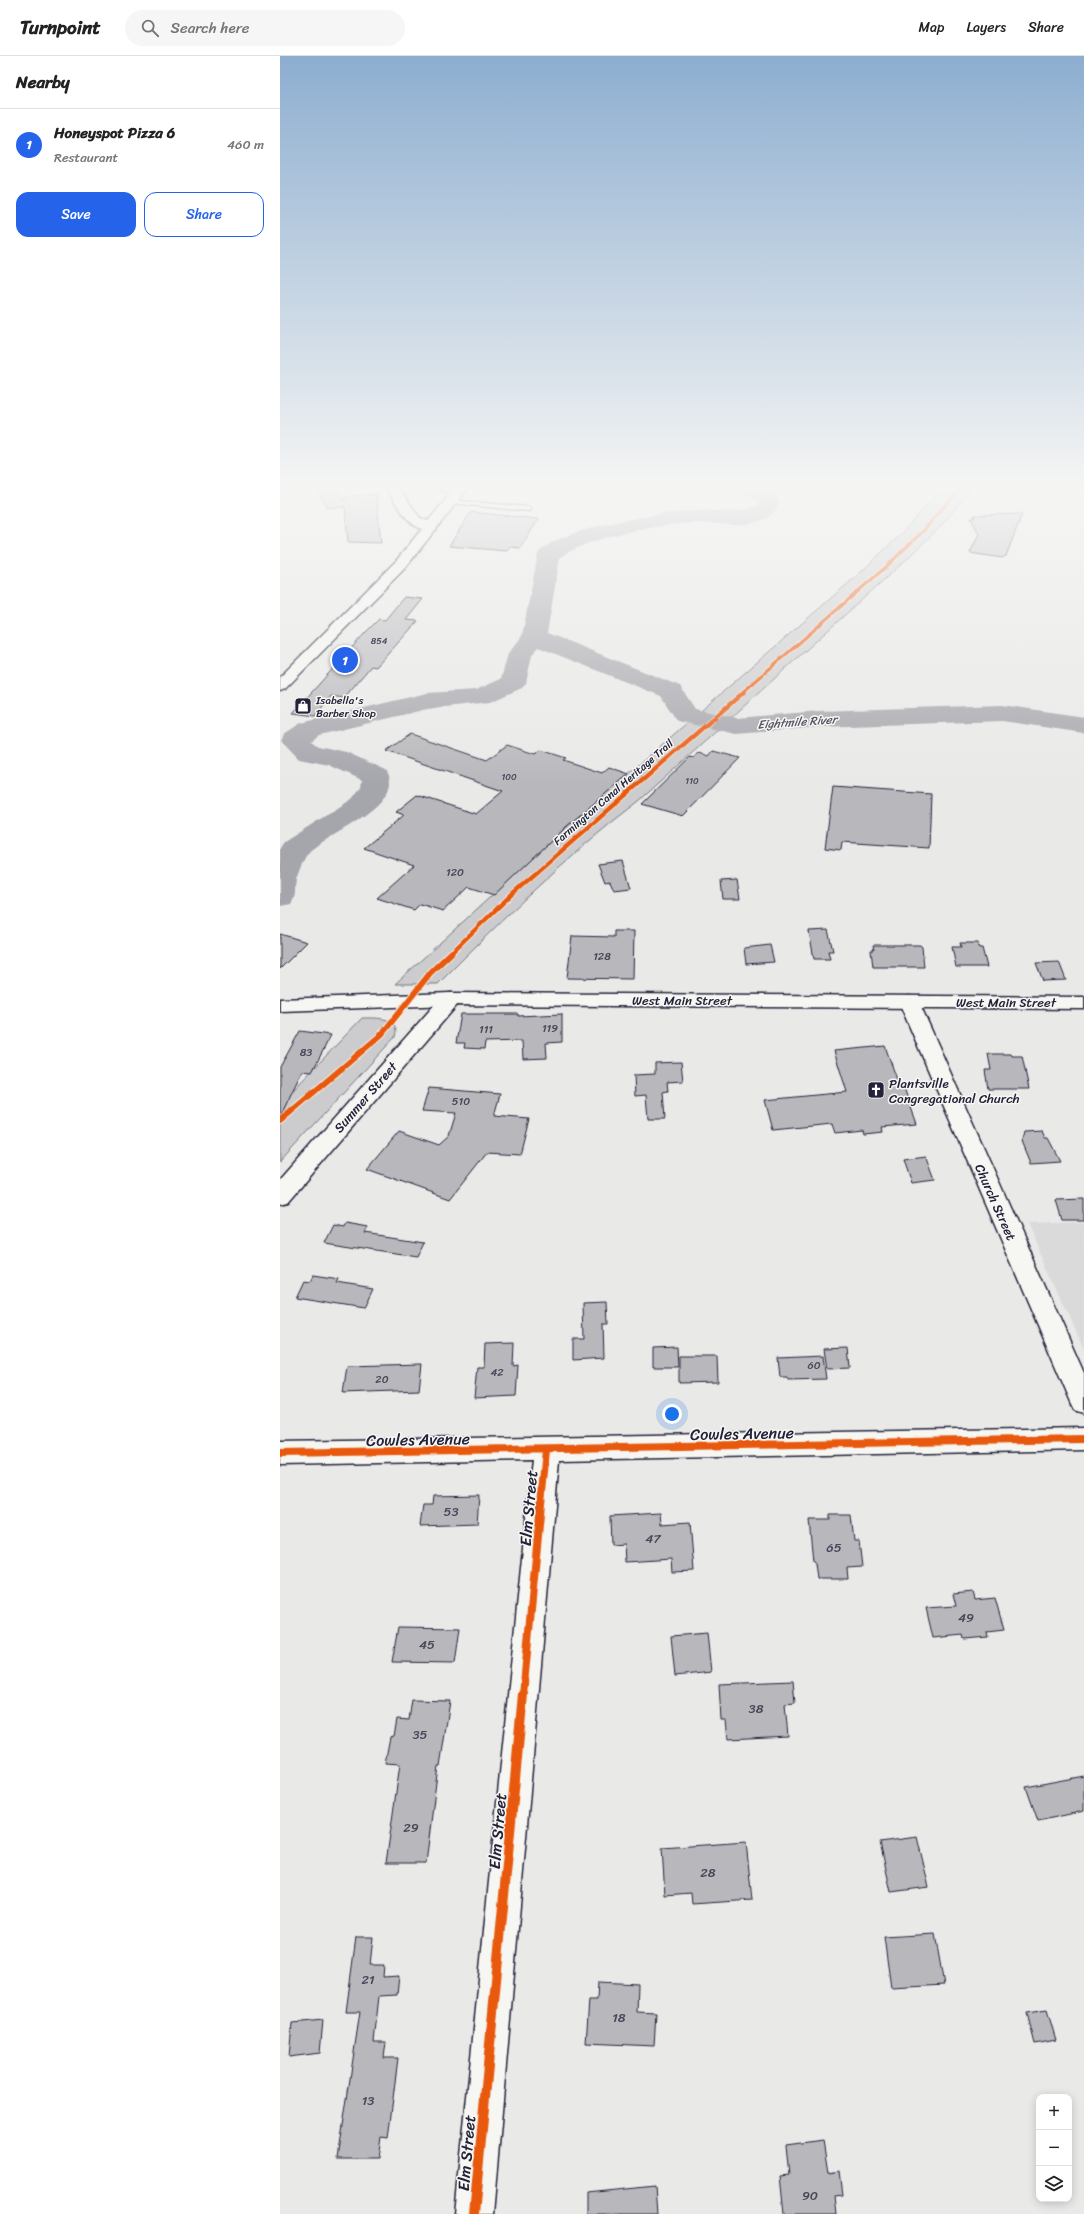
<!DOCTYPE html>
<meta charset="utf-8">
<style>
:root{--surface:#fff;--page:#f6f6f6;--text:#222;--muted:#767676;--line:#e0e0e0;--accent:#2563eb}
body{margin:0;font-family:Sriracha,sans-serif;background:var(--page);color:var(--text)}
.controls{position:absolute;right:12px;bottom:12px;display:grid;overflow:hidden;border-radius:8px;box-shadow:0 2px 10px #0003}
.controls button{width:36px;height:36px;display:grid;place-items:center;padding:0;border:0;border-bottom:1px solid var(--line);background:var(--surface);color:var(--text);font:20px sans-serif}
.you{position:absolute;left:392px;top:1358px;width:14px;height:14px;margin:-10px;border:3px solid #fff;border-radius:50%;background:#1a73e8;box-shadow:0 0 0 6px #1a73e833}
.badge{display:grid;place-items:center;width:26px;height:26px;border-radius:50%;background:var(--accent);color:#fff;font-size:13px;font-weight:700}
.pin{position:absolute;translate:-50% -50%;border:2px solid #fff;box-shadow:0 1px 4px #0006}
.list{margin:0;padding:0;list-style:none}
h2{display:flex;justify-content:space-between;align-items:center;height:52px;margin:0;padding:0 16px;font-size:17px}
h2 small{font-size:13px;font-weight:400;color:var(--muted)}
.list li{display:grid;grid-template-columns:26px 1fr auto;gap:12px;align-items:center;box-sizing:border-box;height:72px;padding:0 16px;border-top:1px solid var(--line)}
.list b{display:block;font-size:15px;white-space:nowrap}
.list p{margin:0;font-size:13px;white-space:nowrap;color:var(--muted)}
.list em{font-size:13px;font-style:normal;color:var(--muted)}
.actions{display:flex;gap:8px;padding:12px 16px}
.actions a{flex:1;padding:9px 0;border:1px solid var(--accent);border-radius:12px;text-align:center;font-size:14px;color:var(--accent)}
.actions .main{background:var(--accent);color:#fff}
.icon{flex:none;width:22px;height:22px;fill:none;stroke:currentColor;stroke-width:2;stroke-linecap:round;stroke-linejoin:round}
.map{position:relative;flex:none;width:804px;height:2158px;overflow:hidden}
header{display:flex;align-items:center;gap:24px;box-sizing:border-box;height:56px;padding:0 20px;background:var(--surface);border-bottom:1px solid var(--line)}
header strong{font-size:19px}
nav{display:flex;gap:22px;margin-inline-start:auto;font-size:14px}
.search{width:280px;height:36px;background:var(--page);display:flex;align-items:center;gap:10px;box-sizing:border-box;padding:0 14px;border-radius:22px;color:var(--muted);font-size:15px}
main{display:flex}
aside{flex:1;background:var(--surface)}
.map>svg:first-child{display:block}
.built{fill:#dadada}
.green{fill:#ccccce;stroke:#777784}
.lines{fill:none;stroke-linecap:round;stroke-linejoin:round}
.river{fill:#a5a5ac;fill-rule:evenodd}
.building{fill:#b8b8bc;stroke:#22223b}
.lane-casing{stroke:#22223b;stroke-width:3}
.street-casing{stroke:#22223b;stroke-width:3}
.secondary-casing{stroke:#22223b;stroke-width:3}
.highway-casing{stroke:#22223b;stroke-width:3}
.lane{fill:#f6f6f2;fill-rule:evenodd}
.street{fill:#f6f6f2;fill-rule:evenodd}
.secondary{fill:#f6f6f2;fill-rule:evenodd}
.highway{fill:#f6f6f2;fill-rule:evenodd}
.cycleway-far4-casing{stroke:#f6f6f2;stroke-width:5}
.cycleway-far3-casing{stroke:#f6f6f2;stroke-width:6}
.cycleway-far2-casing{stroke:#f6f6f2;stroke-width:8}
.cycleway-far1-casing{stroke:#f6f6f2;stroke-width:10}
.cycleway-casing{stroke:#f6f6f2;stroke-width:12}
.cycleway-far4{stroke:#e8590c;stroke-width:3.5}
.cycleway-far3{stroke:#e8590c;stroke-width:4.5}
.cycleway-far2{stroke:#e8590c;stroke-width:6}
.cycleway-far1{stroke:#e8590c;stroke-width:8}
.cycleway{stroke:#e8590c;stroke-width:10}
.labels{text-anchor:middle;stroke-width:3;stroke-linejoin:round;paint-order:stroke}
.far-number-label{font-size:9px;fill:#48485b}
.far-poi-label{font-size:11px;fill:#22223b;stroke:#f6f6f2;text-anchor:start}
.far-street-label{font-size:11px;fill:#22223b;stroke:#f6f6f2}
.number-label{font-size:11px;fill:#48485b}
.far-water-label{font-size:12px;font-style:italic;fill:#565668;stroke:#f6f6f2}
.street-label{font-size:13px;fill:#22223b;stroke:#f6f6f2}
.poi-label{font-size:13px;fill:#22223b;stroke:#f6f6f2;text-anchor:start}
.near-number-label{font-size:13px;fill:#48485b}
.near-street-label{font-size:16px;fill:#22223b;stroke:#f6f6f2}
</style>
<header>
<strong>Turnpoint</strong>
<div class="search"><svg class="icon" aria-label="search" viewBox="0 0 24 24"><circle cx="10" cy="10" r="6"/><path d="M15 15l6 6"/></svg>Search here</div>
<nav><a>Map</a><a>Layers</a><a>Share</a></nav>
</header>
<main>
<aside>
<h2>Nearby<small></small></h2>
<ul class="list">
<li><span class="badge">1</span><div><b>Honeyspot Pizza 6</b><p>Restaurant</p></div><em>460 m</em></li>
</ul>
<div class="actions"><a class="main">Save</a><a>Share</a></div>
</aside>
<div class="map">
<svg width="804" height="2158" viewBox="0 0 804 2158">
<rect width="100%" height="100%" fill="#e9e9e7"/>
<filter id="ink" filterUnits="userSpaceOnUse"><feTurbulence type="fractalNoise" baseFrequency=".025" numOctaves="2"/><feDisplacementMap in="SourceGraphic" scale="8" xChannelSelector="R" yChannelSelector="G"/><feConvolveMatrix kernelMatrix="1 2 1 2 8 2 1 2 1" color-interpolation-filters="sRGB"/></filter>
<g filter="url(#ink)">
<path class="built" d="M804,1166v127l-57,-125z"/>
<path class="green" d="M667,427h29l-34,42 -34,33 -269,243c-73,55 -137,119 -201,183h-43l164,-150 301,-261 42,-40z
M82,962c14,0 39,-2 33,19l-115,125v-58z"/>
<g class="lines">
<path class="river" d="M453,427c19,0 35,0 47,18 -4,12 -11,17 -24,21 -18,6 -38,1 -57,1 -42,1 -104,12 -139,34l-13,76 133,53 15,23 42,9 82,-7 183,-6 82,12v16l-82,-12 -183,6 -82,7 -60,-13 -16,-25 -123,-49 -6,8 -6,28 -4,5 -32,14 -63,7 -108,26 -8,6 7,5 28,6 40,18c23,33 -60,65 -77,82 -5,5 -11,21 -13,28 -2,10 1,15 -5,24l-11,2v-58l4,-6 68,-43 9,-12 1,-7 -33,-15 -30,-6 -18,-19 3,-6 17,-11 126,-30 49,-3 25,-11 7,-25 14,-18 16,-82c18,-26 128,-43 160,-43 22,-1 39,4 60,-6l1,-2z"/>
</g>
<path class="building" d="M33,427h21l11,19v-5l31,-3 5,49 -33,-1 -3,-35 -17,1z
M191,456l48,5 20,2 -19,29 -10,-1 -3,4 -58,-5z
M742,458l-16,42 -4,2 -32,-5 9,-19 -8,-16h4l-1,-3z
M124,541l19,2 -17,21 12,1 -42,46 -5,-1 -27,32 -13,-2 -16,20 -22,-3 72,-80 14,-14 6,1z
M130,678l77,26 20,-15 28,9 6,-4 25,8 -3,2 39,13 7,-6 20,7 -62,52 -73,69 -25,-8 -26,24 -23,-7 -6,6 -37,-12 37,-33 -50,-17 40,-33 -8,-3 21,-17 59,19 27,-23 -117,-40z
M433,695l27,7 -57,58 -41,-12 48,-47 3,1 6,-5 10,3z
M553,731l98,7 -2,54 -87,-6 -1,8 -16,-2z
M343,805l8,27 -17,2 -4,-9 -5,1 -7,-18z
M457,824l3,19h-17l-2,-18z
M548,874l5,21h-5l2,8h-16l-5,-28z
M334,875h20l-1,48 -66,-1 5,-42 42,1z
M0,878l27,8 -27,27z
M680,887h18l1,5h3l5,19h-31l-4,-20h9z
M490,889l4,17 -28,2 -2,-16z
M593,889h47l2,2 2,20h-51l-2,-17h3z
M779,906l7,18 -23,1 -7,-18z
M181,958h57v2l44,-2v28l-16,1 1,15 -24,1 -1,-18 -37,1 -1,7 -20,-1 1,-5h-9z
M20,975l31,4 -19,37 -10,-1 -22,46v-50z
M605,990l15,42h4l13,36 -35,3 1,5 -20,2 -1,-4 -27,3 -3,-9 -59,6 -8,-30 82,-8 -13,-41z
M708,998h23l1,2h10l7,33h-41l-3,-19h6z
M401,1006l2,19 -16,1 1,9 -5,1 2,27h-17l-2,-24 -11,1 -1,-21 21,-1v-11z
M149,1032l71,6 -6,22 35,3 -9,35 -33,-2 -37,47 -83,-30 32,-38 40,14 10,-9 7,-23 -34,-2z
M762,1075l3,7h3l12,23 -29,2 -9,-22 2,-9z
M646,1100l9,24 -24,3 -8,-24z
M804,1143v21h-22l-6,-20z
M65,1167l23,4 -3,6 58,9 -7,15 -92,-14 9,-18 10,2z
M33,1219l26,4 -2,4 36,6 -9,19 -69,-11 8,-17 7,1z
M327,1246l1,22h-5l1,34 -31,2v-21h11l-1,-36z
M234,1287l-1,23 5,-1 -2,31 -42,2 3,-31h7l1,-23z
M397,1291l1,20h-25v-19z
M568,1292l2,20 -23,1 -3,-20z
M399,1300h38l1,26 -39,1z
M543,1300l3,23 -38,1 -1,-3h-7l-2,-19z
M142,1308l-3,26 -76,3 4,-27z
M199,1439l-2,29 -57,2 3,-21h9l1,-9z
M381,1457l1,11 28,-2 4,49 -22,1 -1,-13 -46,3 -1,-18 -13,1 -1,-29z
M550,1459h21l3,26h5l3,26 -15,1 1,11h-31l-2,-16 -2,-2 -4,-41h21z
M693,1536l2,8 20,-2 9,32 -17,2 1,5 -24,2 -1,-4 -30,3 -7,-30 30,-2 -3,-12z
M118,1571l62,1 -5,35 -63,-1z
M427,1577l4,39 -36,4 -4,-40z
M513,1625l2,22 -10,1 3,32 -60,3 -2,-19h-5l-2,-36z
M132,1644l38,1 -10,65h-2l-12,97h-40l14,-99 -15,-1 5,-26 4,-1 3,-17 12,1z
M804,1720v35l-46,10 -12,-34z
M637,1781l12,50 -38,5 -11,-50z
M466,1786l6,58 -60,4 -1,-11 -26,2 -3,-47z
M655,1878l9,51 -53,3 -7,-51z
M76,1881h17l-3,28h14l-1,12 16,-1 -2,19 -18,1 -5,46h12l-2,16h14l-10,80 -7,-1 -3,22h-40l22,-147h-14z
M318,1926l40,2 -1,28 19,1 -2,33 -68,-3 3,-43h8z
M767,1954l9,30 -21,4 -8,-31z
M43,1964l-3,33 -31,4 3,-34z
M543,2084l5,33 11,-2 3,24 -8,1 2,18h-52l-4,-38 9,-1 -3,-30z
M375,2130l2,28h-71v-21z"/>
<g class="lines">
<g class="lane-casing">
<path id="lane" d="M155,427h7l-1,4 21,4 -3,2 -22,-3 -3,-4z
M171,444l77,7 3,2 -3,2 -79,-8v-2z"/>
</g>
<g class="street-casing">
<path id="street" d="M103,427h12l25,35 16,6 1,3 -1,3c-26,6 -41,-30 -53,-47z
M171,937l7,1 3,5 -3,5 -170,198 -8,2v-24l164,-186z
M629,940l7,1 3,5 165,371v40l-9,-3 -4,-8 -172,-400 3,-5z
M804,1372v22l-525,10 -66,754h-38l77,-754 -252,5v-24z"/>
</g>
<g class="secondary-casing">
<path id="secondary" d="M171,937l633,4v12l-633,-4 -171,6v-12z"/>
</g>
<g class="highway-casing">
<path id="highway" d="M179,427h13l-66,84 -121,122 -5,2v-14l116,-116z"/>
</g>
<use href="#lane" class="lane"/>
<use href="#street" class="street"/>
<use href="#secondary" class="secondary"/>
<use href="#highway" class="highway"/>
<g class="cycleway-far4-casing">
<path id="cycleway-far4" d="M463,636l144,-126 37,-36 41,-47"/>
</g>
<g class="cycleway-far3-casing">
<path id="cycleway-far3" d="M171,897l61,-59 233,-203"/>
</g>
<g class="cycleway-far2-casing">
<path id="cycleway-far2" d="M0,1065l102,-87 49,-62 21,-20"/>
</g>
<g class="cycleway-far1-casing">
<path id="cycleway-far1" d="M0,1397l804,-14
M243,1639l23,-245"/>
</g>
<g class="cycleway-casing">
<path id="cycleway" d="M194,2158l49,-520"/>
</g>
<use href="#cycleway-far4" class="cycleway-far4"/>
<use href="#cycleway-far3" class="cycleway-far3"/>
<use href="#cycleway-far2" class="cycleway-far2"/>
<use href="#cycleway-far1" class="cycleway-far1"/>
<use href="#cycleway" class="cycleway"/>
</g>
</g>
<linearGradient id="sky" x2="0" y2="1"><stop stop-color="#8daed0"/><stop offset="0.59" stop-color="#f5f5f4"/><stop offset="1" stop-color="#f5f5f4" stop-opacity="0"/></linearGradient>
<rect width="804" height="729" fill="url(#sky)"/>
<defs>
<g id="shop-square" transform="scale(0.9)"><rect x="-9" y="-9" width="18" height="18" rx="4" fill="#22223b" stroke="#f6f6f2"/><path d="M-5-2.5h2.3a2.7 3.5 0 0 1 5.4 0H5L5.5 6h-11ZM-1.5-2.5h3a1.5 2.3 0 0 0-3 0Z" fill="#fff"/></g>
<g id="church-square" transform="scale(0.9)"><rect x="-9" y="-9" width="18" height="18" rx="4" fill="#22223b" stroke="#f6f6f2"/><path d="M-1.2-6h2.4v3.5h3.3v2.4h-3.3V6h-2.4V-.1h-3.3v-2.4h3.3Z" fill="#fff"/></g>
</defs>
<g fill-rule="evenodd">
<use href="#shop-square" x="23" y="650"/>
<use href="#church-square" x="596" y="1034"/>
</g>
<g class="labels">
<g class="far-number-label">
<text x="99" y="588">854</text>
<text x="229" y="724">100</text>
<text x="412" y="728">110</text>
</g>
<g class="far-poi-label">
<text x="36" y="648">Isabella's<tspan x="36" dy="13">Barber Shop</tspan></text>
</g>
<g class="far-street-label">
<text transform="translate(333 736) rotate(-41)" y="4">Farmington Canal Heritage Trail</text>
</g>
<g class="number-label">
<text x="175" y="820">120</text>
<text x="322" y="904">128</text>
<text x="270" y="976">119</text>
<text x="206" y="977">111</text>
<text x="26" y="1000">83</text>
<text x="181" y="1049">510</text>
<text x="534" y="1313">60</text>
<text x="217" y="1320">42</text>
<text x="102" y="1327">20</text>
</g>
<g class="far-water-label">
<text transform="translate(517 666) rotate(-4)" y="4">Eightmile River</text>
</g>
<g class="street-label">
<text x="402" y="949">West Main Street</text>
<text x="726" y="951">West Main Street</text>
<text transform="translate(85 1041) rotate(-49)" y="5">Summer Street</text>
<text transform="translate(716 1146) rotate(66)" y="5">Church Street</text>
</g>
<g class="poi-label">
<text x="609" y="1032">Plantsville<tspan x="609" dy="15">Congregational Church</tspan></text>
</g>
<g class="near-number-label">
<text x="171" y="1460">53</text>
<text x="373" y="1487">47</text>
<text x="554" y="1496">65</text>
<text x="686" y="1566">49</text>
<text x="147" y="1593">45</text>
<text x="476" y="1657">38</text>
<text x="140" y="1683">35</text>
<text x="131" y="1776">29</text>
<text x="428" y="1821">28</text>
<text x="88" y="1928">21</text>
<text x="339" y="1966">18</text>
<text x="88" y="2049">13</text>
<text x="530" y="2144">90</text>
</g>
<g class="near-street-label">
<text transform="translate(462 1377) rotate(-1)" y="6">Cowles Avenue</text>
<text transform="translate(138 1383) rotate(-1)" y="6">Cowles Avenue</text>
<text transform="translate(248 1452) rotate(-85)" y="6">Elm Street</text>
<text transform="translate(217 1775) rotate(-85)" y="6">Elm Street</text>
<text transform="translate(186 2097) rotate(-85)" y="6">Elm Street</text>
</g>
</g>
</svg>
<div class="controls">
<button>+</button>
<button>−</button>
<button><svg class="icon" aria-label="layers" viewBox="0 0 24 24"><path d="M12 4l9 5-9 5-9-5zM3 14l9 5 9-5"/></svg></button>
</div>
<div class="you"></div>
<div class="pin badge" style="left:65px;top:604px">1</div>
</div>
</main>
